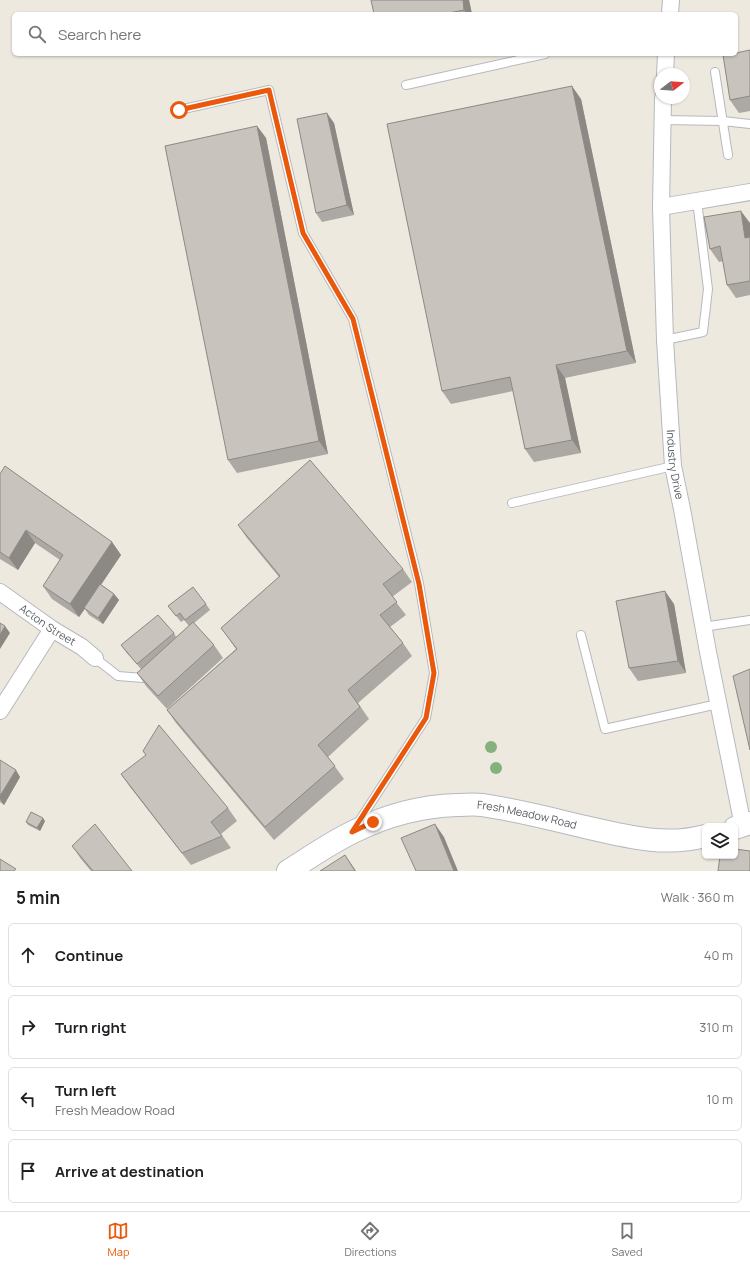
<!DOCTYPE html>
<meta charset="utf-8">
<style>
:root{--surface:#fff;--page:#f6f6f6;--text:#202124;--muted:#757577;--line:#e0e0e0;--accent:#ea580c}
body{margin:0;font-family:Manrope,sans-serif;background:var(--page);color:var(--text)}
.controls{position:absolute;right:12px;bottom:12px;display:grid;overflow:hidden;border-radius:6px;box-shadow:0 1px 3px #0004}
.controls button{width:36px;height:36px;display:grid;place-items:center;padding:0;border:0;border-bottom:1px solid var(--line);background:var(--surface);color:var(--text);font:20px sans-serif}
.compass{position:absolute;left:654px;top:68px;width:36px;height:36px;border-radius:50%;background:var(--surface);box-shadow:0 1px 3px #0004;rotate:73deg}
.stop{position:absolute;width:12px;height:12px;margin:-9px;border:3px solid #ea580c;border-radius:50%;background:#fff}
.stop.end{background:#ea580c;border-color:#fff;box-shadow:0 1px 4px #0008}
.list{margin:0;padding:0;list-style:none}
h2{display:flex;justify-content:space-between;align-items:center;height:52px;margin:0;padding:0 16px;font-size:17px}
h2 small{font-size:13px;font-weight:400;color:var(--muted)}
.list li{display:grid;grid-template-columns:26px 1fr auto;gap:12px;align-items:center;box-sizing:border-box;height:64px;margin:0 8px 8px;padding:0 8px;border:1px solid var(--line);border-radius:6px}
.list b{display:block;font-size:15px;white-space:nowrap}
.list p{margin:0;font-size:13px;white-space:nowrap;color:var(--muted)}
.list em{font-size:13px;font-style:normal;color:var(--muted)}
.icon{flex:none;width:22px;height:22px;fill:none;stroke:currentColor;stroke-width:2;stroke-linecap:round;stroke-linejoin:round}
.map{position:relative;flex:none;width:750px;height:871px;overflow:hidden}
.search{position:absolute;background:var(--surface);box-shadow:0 1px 3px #0004;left:12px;right:12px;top:12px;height:44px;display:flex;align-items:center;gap:10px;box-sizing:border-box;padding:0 14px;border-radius:6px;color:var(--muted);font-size:15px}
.sheet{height:340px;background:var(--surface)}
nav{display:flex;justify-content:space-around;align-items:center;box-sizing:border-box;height:56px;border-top:1px solid var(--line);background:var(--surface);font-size:11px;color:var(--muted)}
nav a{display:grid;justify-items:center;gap:2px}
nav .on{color:var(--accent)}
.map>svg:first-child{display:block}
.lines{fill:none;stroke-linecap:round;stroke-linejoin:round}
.lane-casing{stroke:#b5b9be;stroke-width:10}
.street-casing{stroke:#b5b9be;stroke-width:18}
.secondary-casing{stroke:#b5bac0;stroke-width:24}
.lane{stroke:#fff;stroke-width:8}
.street{stroke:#fff;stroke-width:16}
.secondary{stroke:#fff;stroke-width:22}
.tree{fill:#84b17e}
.wall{fill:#aca8a3}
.shaded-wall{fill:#8c8884}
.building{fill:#c8c3bd;stroke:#8c8884}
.route{stroke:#ea580c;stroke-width:5}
.labels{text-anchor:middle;stroke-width:4;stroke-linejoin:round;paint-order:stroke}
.street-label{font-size:11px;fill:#585d62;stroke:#fff}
</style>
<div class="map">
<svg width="750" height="871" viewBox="0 0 750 871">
<rect width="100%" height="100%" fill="#ede9df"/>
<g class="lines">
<g class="lane-casing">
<path id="lane" d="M715,72l13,83
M406,85l139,-31
M179,110l90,-20 34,143 50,86 66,264 15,90 -8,45 -68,105
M662,120l61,1 27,3
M665,340l38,-8 5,-43 -11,-88
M512,503l161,-37
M703,627l47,-7
M581,635l24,94 113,-25
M95,658l23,18 25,2 5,-4"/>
</g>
<g class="street-casing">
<g id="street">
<path d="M670,14l1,-14"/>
<path d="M665,74l1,-20"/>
<path id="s1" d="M663,98l-2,109 4,133 8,126 9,43 26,143 35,174"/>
<path d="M661,207l89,-15"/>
<path id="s2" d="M0,592l52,37 30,18 13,11"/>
<path d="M0,711l52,-82"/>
</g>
</g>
<g class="secondary-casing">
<g id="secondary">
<path d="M735,828l15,-5"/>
<path id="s3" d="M288,871c21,-13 42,-28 65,-39 32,-16 69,-26 104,-27 8,0 17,-1 25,0 35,5 69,14 103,22 39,9 80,20 120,9"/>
</g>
</g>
<use href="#lane" class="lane"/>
<use href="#street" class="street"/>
<use href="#secondary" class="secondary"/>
</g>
<g class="tree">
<circle cx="491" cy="747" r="6"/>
<circle cx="496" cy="768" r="6"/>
</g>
<path class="wall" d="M371,0h98l3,14h-98z
M750,50v61l-11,2 -9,-13z
M581,99l55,264 -71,15 16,75 -47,9 -9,-13 -12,-58 -62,13 -9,-13z
M334,123l20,92 -32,7 -6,-9z
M257,126l9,12 62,316 -91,19 -9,-13z
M750,223v72l-14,3 -9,-13 -4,-24 -4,1 -9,-13z
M0,474l112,68 9,13 -20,30 13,9 5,6 -16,24 -14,-9 -4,-6 -6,8 -27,-18 -9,-13 17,-26 -25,-17 -17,27 -18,-11z
M238,525l165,44 9,13 -20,15 14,18 -16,12 13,16 9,13 -54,47 11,16 -41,38 16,22 -70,61 -98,-117 -9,-13 69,-61 -15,-21 58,-51 -32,-39z
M206,604l4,6 -16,13 20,22 9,13 -56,51 -21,-23 -9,-13 4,-4 -15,-17 -5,-7 53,-12 2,4 13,-11 -5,-6 -3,2 -13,-16z
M674,604l12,69 -48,8 -9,-13z
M0,760l20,17 -16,28 -4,-3z
M121,774l107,34 9,13 -16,13 10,14 -40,17 -61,-78z
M45,821l-5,10 -12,-6 -2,-3z
M72,846l60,25h-41l-10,-12z"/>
<path class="shaded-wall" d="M463,0h6l3,14h-5l-3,-4z
M572,86l9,13 55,264 -9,-12z
M327,113l7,10 20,92 -7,-10z
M257,126l9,12 62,316 -9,-13z
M741,211l9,12v23l-5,-8z
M556,365l9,13 16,75 -9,-13z
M26,530l9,13 -17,27 -9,-12z
M112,542l9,13 -42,62 -9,-13z
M665,591l9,13 12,69 -8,-12z
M114,594l5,6 -16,24 -5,-6z
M5,626l5,7 -10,16v-14z
M16,770l4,7 -16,28 -4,-6v-3z
M43,818l2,3 -5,10 -3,-3z
M435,824l9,13 14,34h-4z
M345,855l9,13 2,3h-1z"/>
<path class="building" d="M371,0h92l1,10 -20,4h-70z
M750,50v46l-20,4 -7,-45 6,-1h7v-1z
M572,86l55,265 -71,14 16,75 -47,9 -15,-72 -68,14 -55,-267z
M327,113l20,92 -31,8 -19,-94z
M257,126l62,315 -91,19 -63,-314z
M741,211l4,27 5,-1v44l-23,4 -7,-39 -10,3 -6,-32z
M310,460l93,109 -20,15 14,18 -17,13 23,28 -55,47 12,17 -42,38 17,21 -70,61 -98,-117 70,-61 -16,-21 59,-52 -42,-51z
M5,466l107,76 -42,62 -27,-18 20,-31 -37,-25 -17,28 -9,-6v-78z
M100,584l14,10 -16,24 -14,-10z
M193,587l13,17 -21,16 -5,-7 -4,3 -8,-10z
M665,591l13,70 -49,7 -13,-67z
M158,615l16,18 -37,31 -16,-19z
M193,622l21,23 -56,51 -21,-23z
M0,623l5,3 -5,9z
M750,669v81l-17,-74z
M159,725l69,83 -17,14 11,14 -40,17 -61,-79 25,-19 -3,-4z
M0,760l16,10 -16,26z
M31,812l12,6 -6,10 -11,-6z
M95,824l37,47h-39l-21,-25z
M435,824l19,47h-38l-15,-33z
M735,849l15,2v20h-32l2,-15h15z
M345,855l10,16h-35z
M0,859l16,10 -2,2h-14z"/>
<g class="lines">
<path class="route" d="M179,110l90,-20 34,143 50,86 66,265 15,89 -8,45 -74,114 21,-10"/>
</g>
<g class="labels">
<g class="street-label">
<text dy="4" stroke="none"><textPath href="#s1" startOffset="367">Industry Drive</textPath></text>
<text dy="4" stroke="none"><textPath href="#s2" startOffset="58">Acton Street</textPath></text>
<text dy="4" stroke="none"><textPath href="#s3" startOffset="255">Fresh Meadow Road</textPath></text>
</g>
</g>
</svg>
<div class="controls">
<button><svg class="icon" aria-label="layers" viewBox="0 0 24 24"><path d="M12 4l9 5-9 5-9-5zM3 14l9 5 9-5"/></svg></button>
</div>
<svg class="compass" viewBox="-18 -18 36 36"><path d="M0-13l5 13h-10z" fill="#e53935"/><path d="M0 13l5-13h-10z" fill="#757577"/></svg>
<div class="stop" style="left:179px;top:110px"></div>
<div class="stop end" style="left:373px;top:822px"></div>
<div class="search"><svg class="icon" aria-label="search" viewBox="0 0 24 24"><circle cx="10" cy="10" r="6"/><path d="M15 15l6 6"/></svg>Search here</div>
</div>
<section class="sheet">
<h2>5 min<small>Walk · 360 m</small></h2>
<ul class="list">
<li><svg class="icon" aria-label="ahead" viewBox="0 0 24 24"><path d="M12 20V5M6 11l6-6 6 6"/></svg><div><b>Continue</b></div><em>40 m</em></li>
<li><svg class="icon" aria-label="right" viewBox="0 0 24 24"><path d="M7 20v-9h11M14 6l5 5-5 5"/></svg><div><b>Turn right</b></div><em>310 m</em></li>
<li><svg class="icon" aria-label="left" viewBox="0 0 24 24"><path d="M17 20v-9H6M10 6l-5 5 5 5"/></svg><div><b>Turn left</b><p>Fresh Meadow Road</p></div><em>10 m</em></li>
<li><svg class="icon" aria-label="arrive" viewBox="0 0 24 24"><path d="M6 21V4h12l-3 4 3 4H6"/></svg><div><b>Arrive at destination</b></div></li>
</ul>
</section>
<nav>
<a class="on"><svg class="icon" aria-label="map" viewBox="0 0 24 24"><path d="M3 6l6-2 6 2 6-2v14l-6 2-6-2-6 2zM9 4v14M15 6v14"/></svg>Map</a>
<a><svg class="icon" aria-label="directions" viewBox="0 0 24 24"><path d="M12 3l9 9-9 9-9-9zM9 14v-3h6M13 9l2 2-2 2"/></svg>Directions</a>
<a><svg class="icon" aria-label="saved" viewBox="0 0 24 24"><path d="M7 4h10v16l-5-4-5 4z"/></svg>Saved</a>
</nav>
